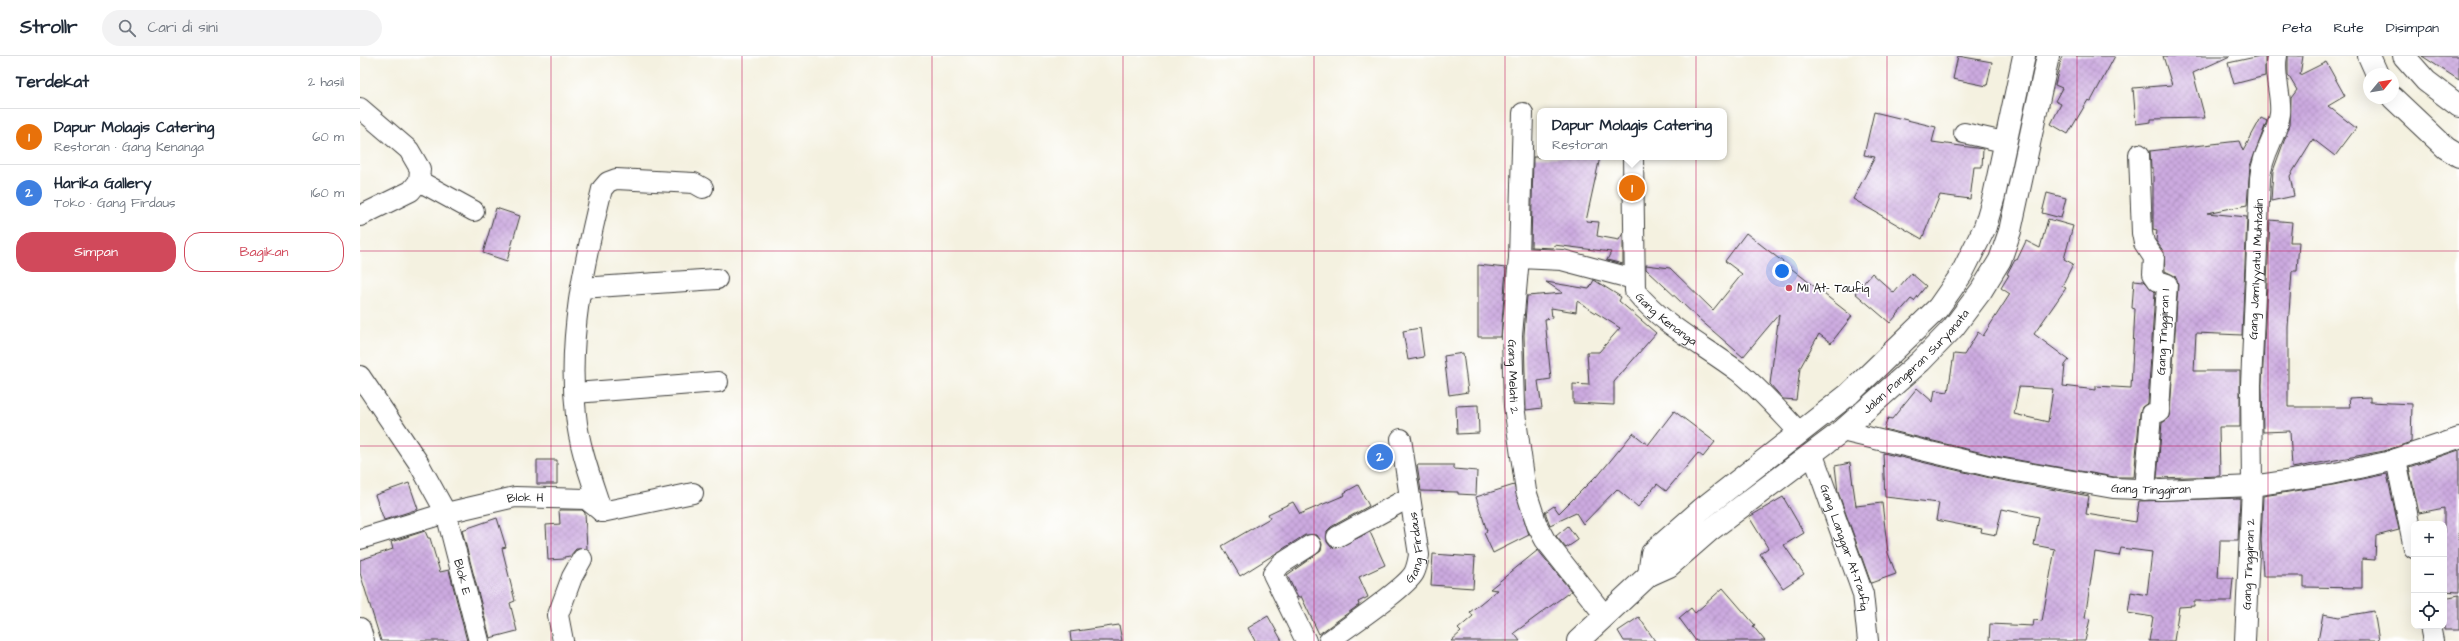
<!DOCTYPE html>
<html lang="id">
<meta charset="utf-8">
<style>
:root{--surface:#fff;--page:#f2f2f3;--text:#1f2937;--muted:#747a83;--line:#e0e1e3;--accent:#d1495b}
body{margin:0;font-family:"Architects Daughter",sans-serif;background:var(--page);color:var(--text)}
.controls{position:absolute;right:12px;bottom:12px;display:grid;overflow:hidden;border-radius:8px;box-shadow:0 4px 16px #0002}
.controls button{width:36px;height:36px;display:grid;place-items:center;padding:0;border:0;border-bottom:1px solid var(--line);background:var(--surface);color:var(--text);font:20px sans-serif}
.compass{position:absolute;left:2003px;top:12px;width:36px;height:36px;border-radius:50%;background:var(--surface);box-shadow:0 4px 16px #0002;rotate:60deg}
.you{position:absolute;left:1422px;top:215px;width:14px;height:14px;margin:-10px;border:3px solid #fff;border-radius:50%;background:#1a73e8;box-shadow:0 0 0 6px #1a73e833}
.badge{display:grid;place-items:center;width:26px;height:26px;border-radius:50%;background:var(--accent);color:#fff;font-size:13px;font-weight:700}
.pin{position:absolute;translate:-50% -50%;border:2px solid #fff;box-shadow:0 1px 4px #0006}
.popup{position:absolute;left:1177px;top:52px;width:190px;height:52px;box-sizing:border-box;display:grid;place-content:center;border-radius:8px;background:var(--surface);filter:drop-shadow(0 1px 3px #0005);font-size:13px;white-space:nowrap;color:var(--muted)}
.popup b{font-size:15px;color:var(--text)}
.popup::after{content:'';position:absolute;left:50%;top:100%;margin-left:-8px;border:8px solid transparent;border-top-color:var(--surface)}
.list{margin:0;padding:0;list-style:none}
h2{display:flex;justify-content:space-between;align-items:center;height:52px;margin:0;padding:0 16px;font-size:17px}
h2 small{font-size:13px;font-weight:400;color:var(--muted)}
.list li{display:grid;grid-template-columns:26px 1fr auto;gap:12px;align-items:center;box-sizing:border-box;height:56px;padding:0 16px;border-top:1px solid var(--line)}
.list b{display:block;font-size:15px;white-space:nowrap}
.list p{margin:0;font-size:13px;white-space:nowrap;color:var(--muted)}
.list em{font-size:13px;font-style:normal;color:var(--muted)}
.actions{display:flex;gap:8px;padding:12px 16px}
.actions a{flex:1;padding:9px 0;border:1px solid var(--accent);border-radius:16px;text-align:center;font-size:14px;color:var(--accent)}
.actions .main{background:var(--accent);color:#fff}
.icon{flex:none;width:22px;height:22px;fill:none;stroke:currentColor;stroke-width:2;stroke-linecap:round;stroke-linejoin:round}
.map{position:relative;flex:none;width:2099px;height:585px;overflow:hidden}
header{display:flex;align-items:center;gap:24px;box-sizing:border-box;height:56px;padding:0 20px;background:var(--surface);border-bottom:1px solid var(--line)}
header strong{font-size:19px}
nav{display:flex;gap:22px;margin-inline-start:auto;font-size:14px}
.search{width:280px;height:36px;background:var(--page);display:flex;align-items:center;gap:10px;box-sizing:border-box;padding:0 14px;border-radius:22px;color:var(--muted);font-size:15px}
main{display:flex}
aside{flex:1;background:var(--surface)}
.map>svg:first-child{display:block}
.building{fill:url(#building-cross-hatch);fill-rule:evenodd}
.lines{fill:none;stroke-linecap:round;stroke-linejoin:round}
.street-casing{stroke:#3c3c39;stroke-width:22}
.primary-casing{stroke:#3c3c39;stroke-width:24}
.street{stroke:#fff;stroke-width:20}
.primary{stroke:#fff;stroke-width:22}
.grid{fill:none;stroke:#c2185b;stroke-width:1;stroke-opacity:0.55}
.poi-dot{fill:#d1495b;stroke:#fff;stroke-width:1.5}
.labels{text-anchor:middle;stroke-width:3.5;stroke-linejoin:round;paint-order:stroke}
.street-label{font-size:12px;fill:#1c1c1c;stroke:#fff}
.poi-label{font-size:12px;fill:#1c1c1c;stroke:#fff;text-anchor:start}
</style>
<header>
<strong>Strollr</strong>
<div class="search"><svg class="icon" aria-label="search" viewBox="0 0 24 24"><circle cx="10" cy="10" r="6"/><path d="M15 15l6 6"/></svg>Cari di sini</div>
<nav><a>Peta</a><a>Rute</a><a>Disimpan</a></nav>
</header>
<main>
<aside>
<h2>Terdekat<small>2 hasil</small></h2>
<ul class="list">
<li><span class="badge" style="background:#e8710a">1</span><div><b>Dapur Molagis Catering</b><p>Restoran · Gang Kenanga</p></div><em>60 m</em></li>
<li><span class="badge" style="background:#3f7fe0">2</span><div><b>Harika Gallery</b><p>Toko · Gang Firdaus</p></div><em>160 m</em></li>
</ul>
<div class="actions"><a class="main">Simpan</a><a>Bagikan</a></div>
</aside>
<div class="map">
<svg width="2099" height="585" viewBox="0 0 2099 585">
<defs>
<pattern id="building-cross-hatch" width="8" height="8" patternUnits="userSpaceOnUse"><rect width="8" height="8" fill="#ccaae0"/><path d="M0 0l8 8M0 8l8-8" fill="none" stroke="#af92c0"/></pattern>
</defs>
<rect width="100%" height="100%" fill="#fff"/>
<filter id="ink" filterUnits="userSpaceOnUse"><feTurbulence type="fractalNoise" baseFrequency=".025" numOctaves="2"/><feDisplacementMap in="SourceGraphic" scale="8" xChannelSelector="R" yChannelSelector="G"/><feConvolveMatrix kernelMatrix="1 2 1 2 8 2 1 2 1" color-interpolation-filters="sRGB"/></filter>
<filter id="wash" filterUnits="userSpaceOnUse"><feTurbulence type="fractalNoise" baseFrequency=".012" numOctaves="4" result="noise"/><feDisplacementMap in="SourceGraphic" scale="16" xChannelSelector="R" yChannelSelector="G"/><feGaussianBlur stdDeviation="0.9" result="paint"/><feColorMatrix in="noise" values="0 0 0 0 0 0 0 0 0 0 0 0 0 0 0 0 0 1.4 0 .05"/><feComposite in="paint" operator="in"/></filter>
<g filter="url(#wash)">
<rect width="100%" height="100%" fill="#f4f1e0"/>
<g id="blocks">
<path class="building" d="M1598,0l34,6 -5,24 -34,-7z
M1702,0h53l-24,45 -3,-1 -20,34 -17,-10 10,-20 -6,-3 7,-13 -7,-3z
M1803,0h67l-37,17 12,45 -54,1v3l-15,2 -3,-36 39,-3z
M1900,0h5v20l-31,8 -6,-21z
M1928,0h15l-3,19 26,-13 19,34 -17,10 28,22 -21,28 -22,-17 -23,37 4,20 -23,5 2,-30 17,-46 1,-27 6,-8 -9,-15z
M2062,0h37v24z
M1514,56l62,15 -4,15 51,7 -1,18h-8l-4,32 -30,-4 -18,44 -69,-40 22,-42 -11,-2z
M1901,62l6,3 -17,45 -3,39 -40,8 40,4 -5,118 -46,-2 -2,38h46v56h-21l1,49 -63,2 5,-55 6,-4 2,-6 8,-128 -3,-9 -10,-5 -1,-19 -8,-11 1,-11 -4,-1v-61h-2l-1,-17 89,-10 4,10z
M1173,101h67l-14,64 13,1 -2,14 22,4 4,-7v31l-16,-4 4,-8 -57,-7 -1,3 -22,-1z
M1687,137l19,5 -5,20 -19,-5z
M136,152l24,8 -13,45 -24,-8z
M1688,163l25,7 -9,33 9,5 -11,22 4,2 -32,46 35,26 -4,5 -2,21 33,4v-4l35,2 4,-79 -3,-1 2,-28 10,1 11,11 -7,111 -6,4 -2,6 -6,64h-20l-119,-21 -111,-27 4,-11 4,1 25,-31 16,14 2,-12 13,2 6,-38 10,1 14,-23 5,4 27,-42 -9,-6 8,-13 -2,-1 8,-15 2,1 9,-19 14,7zM1659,331l34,2 -5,33 -34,-8z
M1910,164l22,2 -2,20h9l-2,29h-5l-4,56v80h62l-1,-9 21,-1v5l42,2 -1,38 -27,9 -92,17 -2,-37 -27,1 -1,-47z
M1386,177l106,83 -21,27 -12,-9 -19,34 -4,32 -13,-1 -13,-15 9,-70 -36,43 -44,-38 -53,-50v-4l24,3 43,42 29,-36 -17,-13z
M1118,209l28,3 -5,69h-23z
M1512,217l22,20 17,-20 15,13 -12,15 -3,-2 -21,24 -35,-30z
M1234,224l27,17 -2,4 37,32 -42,49v23l-41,-2v-19l16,1 -2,-33h12l21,-24 -43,-27 -1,11 -25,-4 1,10 -7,1 6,60 -13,2 4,27 -16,2 -2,-75 3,-39 36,-3 -17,-11 43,7z
M1060,272l4,29 -16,3 -5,-29z
M1103,297l5,39 -19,3 -5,-39z
M1118,349l1,28 -22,1 -1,-28z
M1314,355l41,31 -12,15 -5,-4 -32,38 -9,-7 -19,23 -21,-18 -34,35 -7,-11 -26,12 -5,-13 9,-6 5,7 37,-37 1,1 36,-44 15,12z
M2099,394v142l-15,-1v-83l-25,5 -10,-46z
M1523,397l107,25 99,18 -3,18 50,8 3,-21 101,-3 -2,42h-18v4l-2,34h15l-2,23h-37v5l-15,1 -5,34h-25l4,-24 -25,-4 3,-21 16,3 5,-43 -31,-4 -2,8 -24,-4 -10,66 5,1 -5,22h-96l1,-17 43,2 1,-6 8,1 13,-72 -21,-4 5,-28 -37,-8 -6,26 -15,-3 1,-3 -46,-9 3,-17 -54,-6z
M177,404h20v24h-20z
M1490,407l6,43 26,-3 6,50 8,21 -25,9 -33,-91 -3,-26z
M1057,409h37v4l23,2 -1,24 -18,-1v-2l-37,-1z
M2027,418l12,56 -23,6 -1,24 -13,-1v29l-58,-1v-11h-41l-2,-36 2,-44 70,-11z
M49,427l9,26 -34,11 -9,-25z
M998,429l11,21 -38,21 -4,4v11l4,5 6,1 33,-16 15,33 -26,12 9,20 -10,5 1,3 -40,29 -18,-38 -3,2 -11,-23 34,-24 1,-7 -5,-9h-12l-65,41 -18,-30 48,-28 -2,-4 25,-12 7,12 45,-19 -1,-2z
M1154,429l15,50 -36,18 -9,-20 3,-2 -11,-34z
M1423,441l21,36 -20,12 20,29 -21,14 -23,-34 8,-6 -19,-31z
M199,454h23l3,3 2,36h-11l-6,7 -6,1v2l-16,1 -2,-35 14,-1z
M137,462l9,29 -4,1 13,53 -5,2 7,28 -27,7 -28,-108z
M1208,470l10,14 -12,8 -10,-12z
M65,475l3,7h2l10,34 9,-2 18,71h-86l-21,-68v-13l33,-11 -2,-7z
M1178,494l33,41 -57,42 6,8h-69l10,-9 -3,-3 15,-13 -3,-4 27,-22 -7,-1z
M1073,498l42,3 -2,31 -42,-3z
M1363,532l32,37 -2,1 12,15h-69l-17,-23 12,-10 4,5z
M2099,539v35h-15v-32z
M2014,555l5,30h-61l5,-27 16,3z
M908,560l14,25h-27l-7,-13z
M1279,561l16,24h-31l-6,-10z
M759,569l3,16h-51l-1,-9z"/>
</g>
</g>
<g filter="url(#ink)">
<use href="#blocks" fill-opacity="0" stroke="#3c3c39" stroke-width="1"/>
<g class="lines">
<g class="street-casing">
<g id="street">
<path d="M0,52l49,42 11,19 -1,12 -8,10 -51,25"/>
<path id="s1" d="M1163,57l-4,145 -7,77 2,71 12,85 11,34 8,15 60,76"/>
<path d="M1604,77l40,9"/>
<path d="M1779,98l3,79 2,10 10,15 -1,16 5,7 9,3 -8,128 -8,2 -6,76"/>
<path id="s2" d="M1273,101l2,134c29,35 68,54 104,81 22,18 41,40 61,61"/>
<path d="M59,125l55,30"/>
<path d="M1159,202l43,2 72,19"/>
<path d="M221,232l136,-9"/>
<path id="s3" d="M0,320l58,86 28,51 33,128"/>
<path d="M215,337l143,-11"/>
<path id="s4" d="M1482,375l151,36 120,21 48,2 91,-4 79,-12 56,-12 72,-24"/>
<path id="s5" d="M1453,399l50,139 5,47"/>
<path d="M2036,403l18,89"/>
<path d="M242,456c-10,-31 -23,-64 -26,-97 -9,-77 8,-152 26,-226l6,-7 8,-3 78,4 9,5"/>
<path d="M242,456l91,-19"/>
<path d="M977,481l73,-40"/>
<path id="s6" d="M0,483l86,-26 69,-16 71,2 16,13"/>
<path d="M2070,570l3,15"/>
<path d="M0,572l4,13"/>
<path d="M203,585l-5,-26 14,-38 10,-18"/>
<path d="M946,585l-33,-67 8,-10 30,-19"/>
<path id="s7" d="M969,585c17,-13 77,-53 85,-68 3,-6 4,-12 5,-18l-18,-116"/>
<path id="s8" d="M1885,585l7,-155 -1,-101 9,-207c2,-26 17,-41 20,-64 2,-19 -7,-39 -3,-58"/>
</g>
</g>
<g class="primary-casing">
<g id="primary">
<path d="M2009,0l8,18"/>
<path d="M2044,0l22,25 33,25"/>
<path d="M2033,42l53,50 13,8"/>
<path d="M1289,519l3,-22 50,-44 147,-115 89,-86 23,-33 24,-48 9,-31 30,-140"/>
<path id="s9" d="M1218,585l71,-66 20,-9 40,-35 133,-100 79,-70 32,-33 28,-37 19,-31 10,-29 38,-175"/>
</g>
</g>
<use href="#street" class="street"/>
<use href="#primary" class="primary"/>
</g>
</g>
<path class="grid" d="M191,0v585M382,0v585M572,0v585M763,0v585M954,0v585M1145,0v585M1336,0v585M1527,0v585M1717,0v585M1908,0v585M0,195h2099M0,390h2099"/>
<circle class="poi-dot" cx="1429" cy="232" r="4"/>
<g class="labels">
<g class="street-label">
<text dy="4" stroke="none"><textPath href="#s8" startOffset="372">Gang Jam'Iyyatul Muhtadin</textPath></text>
<text dy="4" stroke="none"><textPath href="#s2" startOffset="176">Gang Kenanga</textPath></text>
<text transform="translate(1803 276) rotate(-87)" y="4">Gang Tinggiran 1</text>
<text dy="4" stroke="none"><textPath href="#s9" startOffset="440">Jalan Pangeran Suryanata</textPath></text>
<text dy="4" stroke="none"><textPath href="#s1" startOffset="264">Gang Melati 2</textPath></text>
<text dy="4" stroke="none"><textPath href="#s4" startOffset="315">Gang Tinggiran</textPath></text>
<text dy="4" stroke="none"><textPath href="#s6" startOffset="171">Blok H</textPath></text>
<text dy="4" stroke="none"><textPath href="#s7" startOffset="135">Gang Firdaus</textPath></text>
<text dy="4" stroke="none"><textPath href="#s5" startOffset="98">Gang Langgar At-Taufiq</textPath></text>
<text dy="4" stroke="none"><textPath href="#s8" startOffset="77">Gang Tinggiran 2</textPath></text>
<text dy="4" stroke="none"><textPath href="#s3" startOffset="228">Blok E</textPath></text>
</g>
<g class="poi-label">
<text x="1437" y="236">MI At- Taufiq</text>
</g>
</g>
</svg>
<div class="controls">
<button>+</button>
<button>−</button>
<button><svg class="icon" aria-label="locate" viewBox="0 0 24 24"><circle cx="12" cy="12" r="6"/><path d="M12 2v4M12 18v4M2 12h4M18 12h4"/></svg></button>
</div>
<svg class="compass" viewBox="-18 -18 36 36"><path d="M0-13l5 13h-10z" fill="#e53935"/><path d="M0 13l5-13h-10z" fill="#747a83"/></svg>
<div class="you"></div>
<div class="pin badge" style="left:1272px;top:132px;background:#e8710a">1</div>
<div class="popup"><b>Dapur Molagis Catering</b>Restoran</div>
<div class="pin badge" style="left:1020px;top:401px;background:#3f7fe0">2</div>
</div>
</main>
